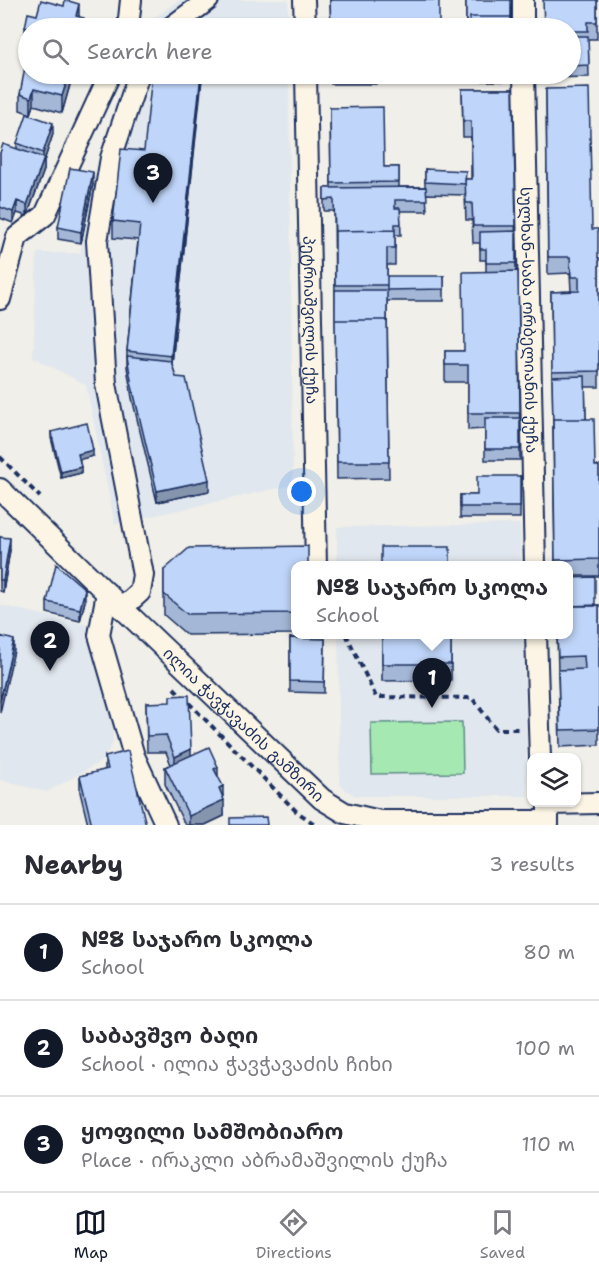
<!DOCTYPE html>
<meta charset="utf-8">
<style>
:root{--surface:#fff;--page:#f2f2f3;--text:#2b2b33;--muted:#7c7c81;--line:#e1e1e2;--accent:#111827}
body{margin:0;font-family:"Shantell Sans","Noto Sans Georgian",sans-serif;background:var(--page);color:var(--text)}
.controls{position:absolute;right:18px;bottom:18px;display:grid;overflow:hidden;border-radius:12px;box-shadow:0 2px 4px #0004}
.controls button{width:54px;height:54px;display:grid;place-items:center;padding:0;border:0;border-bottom:2px solid var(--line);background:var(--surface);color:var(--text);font:30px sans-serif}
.you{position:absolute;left:302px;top:492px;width:21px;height:21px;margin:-15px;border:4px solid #fff;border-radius:50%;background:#1a73e8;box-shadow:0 0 0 9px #1a73e833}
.badge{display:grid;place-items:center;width:39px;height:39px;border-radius:50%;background:var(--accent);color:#fff;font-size:20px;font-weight:700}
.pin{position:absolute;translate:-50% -50px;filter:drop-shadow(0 2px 3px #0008)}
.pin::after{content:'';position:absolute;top:32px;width:21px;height:18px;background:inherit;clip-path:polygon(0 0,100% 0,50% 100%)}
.popup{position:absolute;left:291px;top:561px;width:282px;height:78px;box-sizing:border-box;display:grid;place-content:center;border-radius:12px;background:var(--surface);filter:drop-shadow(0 2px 4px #0005);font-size:20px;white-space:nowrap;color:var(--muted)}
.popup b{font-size:22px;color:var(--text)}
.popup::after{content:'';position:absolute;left:50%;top:100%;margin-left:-12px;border:12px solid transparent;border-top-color:var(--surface)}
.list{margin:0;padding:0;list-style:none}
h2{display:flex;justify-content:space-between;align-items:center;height:78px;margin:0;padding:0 24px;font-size:26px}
h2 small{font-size:20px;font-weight:400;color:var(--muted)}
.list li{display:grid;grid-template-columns:39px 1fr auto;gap:18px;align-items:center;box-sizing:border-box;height:96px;padding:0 24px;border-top:2px solid var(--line)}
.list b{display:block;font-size:22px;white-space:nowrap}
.list p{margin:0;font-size:20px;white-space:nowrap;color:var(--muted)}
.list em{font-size:20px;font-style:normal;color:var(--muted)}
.icon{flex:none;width:33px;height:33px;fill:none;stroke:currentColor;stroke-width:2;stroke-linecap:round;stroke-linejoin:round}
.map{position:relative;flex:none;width:599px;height:825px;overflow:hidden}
.search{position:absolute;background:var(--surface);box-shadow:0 2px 4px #0004;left:18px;right:18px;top:18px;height:66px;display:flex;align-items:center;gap:15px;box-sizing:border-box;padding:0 21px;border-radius:33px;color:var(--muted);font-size:22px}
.sheet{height:366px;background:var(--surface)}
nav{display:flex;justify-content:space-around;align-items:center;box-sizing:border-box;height:84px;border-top:2px solid var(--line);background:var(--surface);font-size:16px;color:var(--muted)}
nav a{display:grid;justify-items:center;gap:3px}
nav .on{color:var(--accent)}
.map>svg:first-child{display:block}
.built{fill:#e1e7ee}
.park{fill:#a5e8b2;stroke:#608c88;stroke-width:1.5}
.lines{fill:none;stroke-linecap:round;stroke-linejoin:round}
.minor-casing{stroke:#1b2f5e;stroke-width:24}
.path{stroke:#1b2f5e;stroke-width:4;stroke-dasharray:6 4.5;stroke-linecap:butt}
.minor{stroke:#fcf5e5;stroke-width:20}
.wall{fill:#a4b7d6;stroke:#1b2f5e;stroke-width:1.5}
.shaded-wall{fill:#8695ae;stroke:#1b2f5e;stroke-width:1.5}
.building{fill:#bfd5f9;stroke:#1b2f5e;stroke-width:1.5}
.labels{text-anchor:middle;stroke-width:6;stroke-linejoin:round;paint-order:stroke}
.street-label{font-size:16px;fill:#1b2f5e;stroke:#fcf5e5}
</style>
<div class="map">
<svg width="599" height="825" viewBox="0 0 599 825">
<rect width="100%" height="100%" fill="#f0efe9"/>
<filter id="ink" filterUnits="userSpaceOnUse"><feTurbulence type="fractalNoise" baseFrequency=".0167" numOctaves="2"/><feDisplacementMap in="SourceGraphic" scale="12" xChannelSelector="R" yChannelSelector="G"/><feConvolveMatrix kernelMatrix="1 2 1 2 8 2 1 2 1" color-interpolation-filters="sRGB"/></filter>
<g filter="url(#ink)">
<path class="built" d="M179,0h109l1,28h-149z
M125,74h164l4,411 -178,39 -29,-139 -53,-28 4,-104h43l17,-90z
M520,524l1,41h-184v-38z
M0,605l88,20 25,93v24l-11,19 -55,31 -47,-12z
M338,635h185l5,161h-172l-9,-5 -7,-7z"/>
<path class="park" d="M462,722l1,51 -91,1 -1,-51z"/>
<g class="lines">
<g class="minor-casing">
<g id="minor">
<path d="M304,0l1,28"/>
<path d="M523,0v28"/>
<path d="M128,28l3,-28"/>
<path d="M170,28l38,-28"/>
<path id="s1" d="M306,74l10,492"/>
<path id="s2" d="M524,74l11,492"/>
<path d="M0,299l17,-62 28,-22 65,-141"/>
<path id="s3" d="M0,489l122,119 200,191 23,14 35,8h168"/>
<path d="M107,593l-8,42 35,121 32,69"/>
<path d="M122,608l18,-16 3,-17 -37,-191 -9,-143 14,-83 28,-84"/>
<path d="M536,634l4,124"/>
<path d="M548,825v-21l51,-1"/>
</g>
</g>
<path class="path" d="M0,457l40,40
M346,634l30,63 96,1 24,31h26
M174,688l122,123 20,14"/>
<use href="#minor" class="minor"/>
</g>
<path class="wall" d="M330,0l109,28h-108z
M466,0l45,28h-45z
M597,0v39h-9l1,38 -45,1v-4h26v-46z
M37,15l42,1 5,12h-56v16l-3,-1v-16z
M73,74l-11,39 -28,-8 -3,9 -11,-4v-16z
M202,74l-30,290 37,127 -52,11 -25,-104 -5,-31v-16l11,-111 -25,-2v-17l31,-70z
M331,74h45v10h-45z
M470,74h41v7h-41z
M462,89h51l3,182h2l2,189h-35v-31l-17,1v-48h-23v-31h19l22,-80v-11h-6v-17h-7l-1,-23h-6l-1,-25 -39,-1 1,17h-27l1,24h-6v30h-8v20l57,-9v25h-57l2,177 -52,1 -3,-268h-10v-23h7l-1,-80 54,59h15v20h26v-18l41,10h5v-42h-8z
M546,89l46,140 6,29h1v129h-14l1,32 9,47h4v110h-31v-10h-13l-4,-274 20,-1 -1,-18 -22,1z
M53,134l-9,27v9l-17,46 -10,-3 -4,10 -13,-5v-65l17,-4v-6z
M93,184l-12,59 -23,-4v-12z
M51,432l42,24 -14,3 2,14 -20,5 -10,-40z
M520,476v42h-60v-23h17z
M0,537l10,13 -7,42 -3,-1z
M296,566v68l-109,1 -23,-20v-45z
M85,601l-5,20 -33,-8v-11z
M599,605v140l-39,2 -3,-113h11l27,-28z
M382,634h69v46l-69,1z
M290,638l35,1 -1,54 -34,-1z
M146,703l45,52 27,22 5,19 1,20 -19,9h-20l-20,-41v-17l6,-2 -5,-13h-19z
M105,757l41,68h-58l-8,-33v-16l25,-6z"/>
<path class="shaded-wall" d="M79,4v16l-3,-4z
M84,18v10h-3z
M69,74h4l-11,39v-17z
M201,74h1v5l-31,293v-16z
M34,89v16l-3,9v-16z
M53,123v11l-9,27v9l-17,46v-11l16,-44v-8z
M93,172v12l-12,59v-11z
M17,201v12l-4,10v-11z
M93,450v6l-15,4v-6z
M81,467v6l-20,5v-6z
M209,480v11l-52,11v-11z
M10,538v12l-7,42v-12z
M85,589v12l-5,20v-12z
M14,640v11l-14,62v-12z
M191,749v16l-16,8v-16z
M218,767v17l-4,-15z
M223,786v14h1v16l-19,9h-16v-9l30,-28z"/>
<path class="building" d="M41,0l23,6 1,-6 14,4 -3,12 8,2 -3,10h-49l-7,-1 3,-14 9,2z
M330,0h109v28h-38v-3h-17v3h-53z
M466,0h45v17h-41v5h-4z
M543,0h54v22h-9v9h-18v-3h-26z
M470,17h41v11h-41z
M570,36h18l1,29 -19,1z
M28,51v23h41l-7,22 -28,-7 -3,9 -11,-4z
M152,74h49l-30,282 -44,-5 13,-127 -27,-3 8,-72 23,2z
M589,88l3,141h6v29h1v113l-47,1 -1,-80 28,-1v-14h-8l-1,-20h-22l-2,-168z
M462,89h51l3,137h-43l-1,-23h-6l-1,-24h7l-1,-58h-8z
M383,107l1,60h15v15l-68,1 -1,-75z
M27,114l26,9 -10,30 -26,-10z
M3,144l41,14 -17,47 -10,-4 -4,11 -13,-5v-54z
M70,168l23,4 -12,60 -23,-5z
M425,169l41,2 -1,13 -40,-2z
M426,187l1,13h-32v8h5l1,16h-6v6l-60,1v5l-1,-37 -10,1v-12z
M395,230v18h-8v37h-52v-54z
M516,231v32h-30v-14h-6v-17z
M518,271l2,142h-52v-48h-23v-14h19l-1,-79z
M387,276h57v13l-57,1z
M335,290h52v30h-52v5z
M335,320h52l2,142h-52z
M127,356l44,5 5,16 10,1 23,102 -52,11 -25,-105z
M585,376l1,43h-33v5l-1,-47z
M485,418h35v31h-35z
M553,419h41l1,47h4v93l-44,1z
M87,423l6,27 -15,4 3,13 -20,5 -10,-40z
M477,476h43v31h-60v-12h17z
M0,537l10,1 -7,42h-3z
M308,546v20h-12v47l-109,1 -23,-20v-24l25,-22z
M381,547h69v19h-69z
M56,564l29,25 -5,20 -33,-7z
M595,577v29h-27v-28z
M599,605v124l-39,1 -2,-60 27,-1 -1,-13 -26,1 -1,-23h11v-28z
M382,634h69v30h-69z
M0,636l14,4 -14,61z
M290,638l35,1 -1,43 -34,-1z
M189,695l2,54 -16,8 -9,-22 -19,1 -1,-33 24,-1v-6z
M209,747l9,20 -4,2 9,17 -4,2 5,12 -35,16 -24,-49z
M128,751l18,74h-54l-12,-49 28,-7 -3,-12z
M266,817l1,8h-37v-7z"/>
</g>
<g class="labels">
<g class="street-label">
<text dy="6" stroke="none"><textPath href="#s1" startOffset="246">პეტრიაშვილის ქუჩა</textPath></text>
<text dy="6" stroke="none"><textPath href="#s2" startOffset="246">სულხან-საბა ორბელიანის ქუჩა</textPath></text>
<text dy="6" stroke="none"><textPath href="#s3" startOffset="339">ილია ჭავჭავაძის გამზირი</textPath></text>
</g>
</g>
</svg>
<div class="controls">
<button><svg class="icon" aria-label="layers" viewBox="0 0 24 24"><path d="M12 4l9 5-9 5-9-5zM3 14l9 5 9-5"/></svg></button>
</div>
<div class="you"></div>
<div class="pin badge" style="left:432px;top:708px">1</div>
<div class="popup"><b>№8 საჯარო სკოლა</b>School</div>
<div class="pin badge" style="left:50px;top:671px">2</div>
<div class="pin badge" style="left:153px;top:203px">3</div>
<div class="search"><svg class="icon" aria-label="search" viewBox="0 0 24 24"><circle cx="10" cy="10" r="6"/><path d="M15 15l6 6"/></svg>Search here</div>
</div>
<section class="sheet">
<h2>Nearby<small>3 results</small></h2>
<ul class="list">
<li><span class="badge">1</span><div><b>№8 საჯარო სკოლა</b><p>School</p></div><em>80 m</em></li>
<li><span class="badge">2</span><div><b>საბავშვო ბაღი</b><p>School · ილია ჭავჭავაძის ჩიხი</p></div><em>100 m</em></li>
<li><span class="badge">3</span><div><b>ყოფილი სამშობიარო</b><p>Place · ირაკლი აბრამაშვილის ქუჩა</p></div><em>110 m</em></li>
</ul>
</section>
<nav>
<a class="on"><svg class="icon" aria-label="map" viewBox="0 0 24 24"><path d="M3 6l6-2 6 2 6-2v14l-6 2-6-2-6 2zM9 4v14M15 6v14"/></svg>Map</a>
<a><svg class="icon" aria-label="directions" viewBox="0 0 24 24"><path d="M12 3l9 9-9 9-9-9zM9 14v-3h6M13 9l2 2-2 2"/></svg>Directions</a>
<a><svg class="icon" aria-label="saved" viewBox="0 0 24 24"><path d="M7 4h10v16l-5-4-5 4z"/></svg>Saved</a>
</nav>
